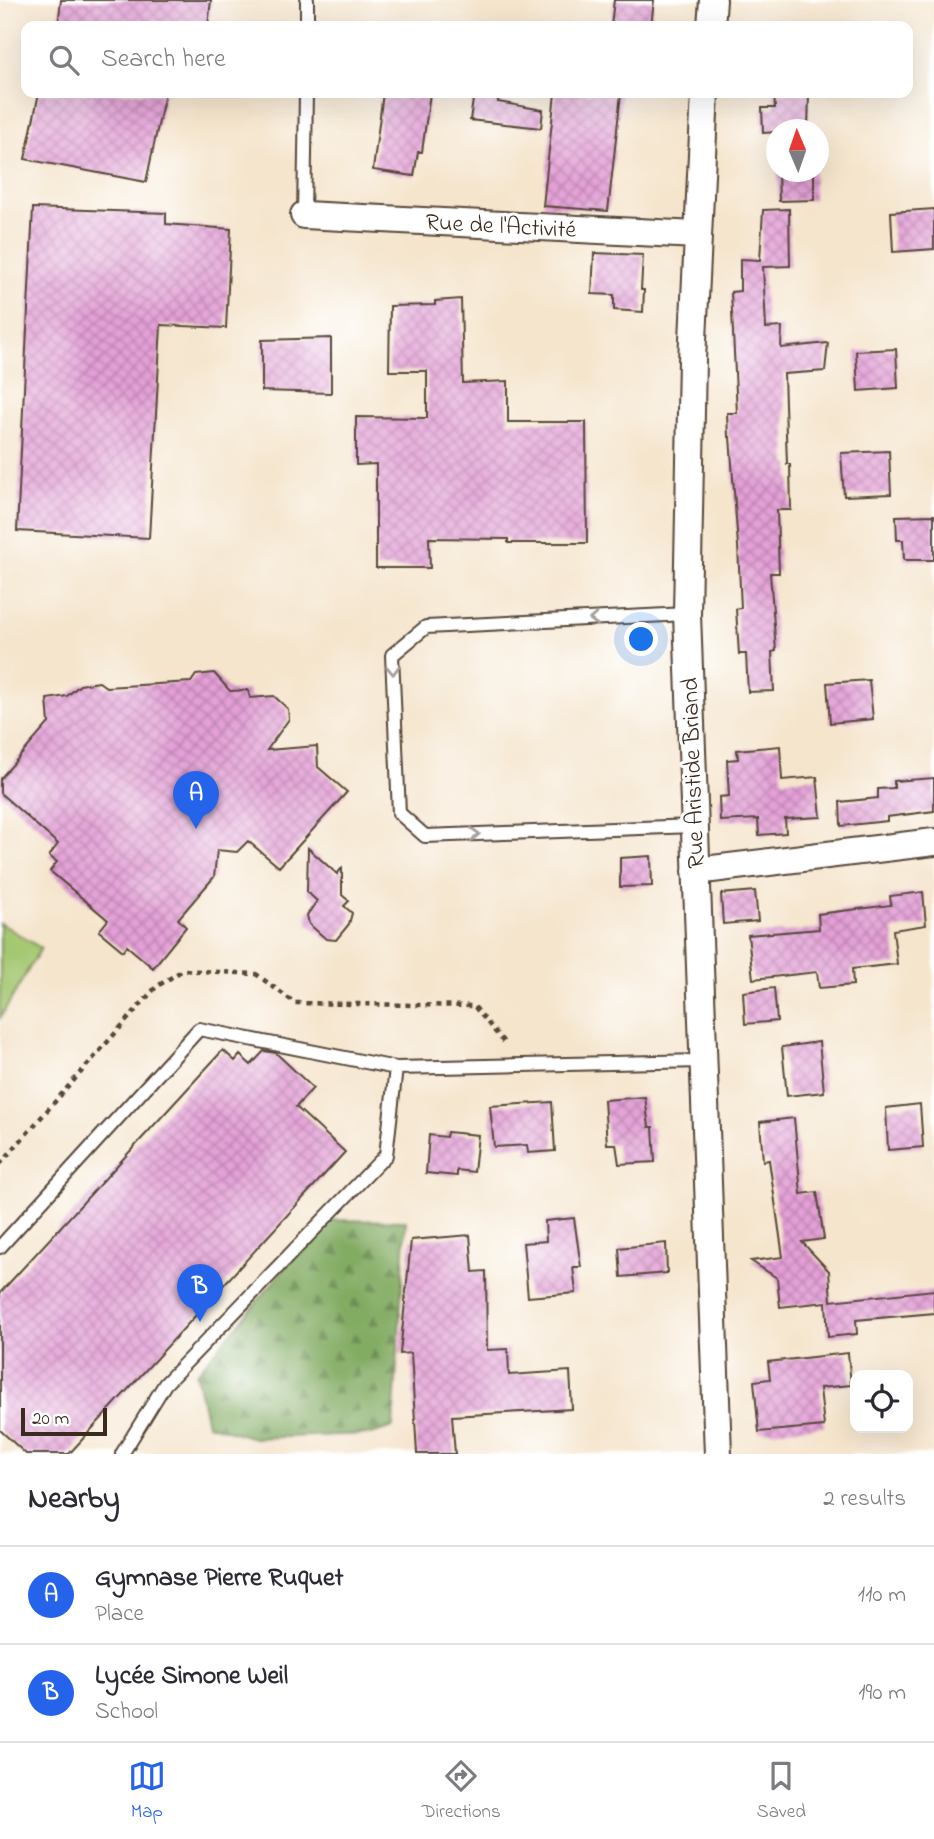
<!DOCTYPE html>
<meta charset="utf-8">
<style>
:root{--surface:#fff;--page:#f7f7f7;--text:#2b2b33;--muted:#7c7c81;--line:#e1e1e2;--accent:#2563eb}
body{margin:0;font-family:"Indie Flower",sans-serif;background:var(--page);color:var(--text)}
.controls{position:absolute;right:21px;bottom:21px;display:grid;overflow:hidden;border-radius:14px;box-shadow:0 7px 28px #0002}
.controls button{width:63px;height:63px;display:grid;place-items:center;padding:0;border:0;border-bottom:2px solid var(--line);background:var(--surface);color:var(--text);font:35px sans-serif}
.compass{position:absolute;left:766px;top:119px;width:63px;height:63px;border-radius:50%;background:var(--surface);box-shadow:0 7px 28px #0002;rotate:358deg}
.scale{position:absolute;left:21px;bottom:18px;width:86px;box-sizing:border-box;padding-left:7px;border:4px solid #3b2a1e;border-top:0;font-size:19px;line-height:24px;white-space:nowrap;color:#3b2a1e;-webkit-text-stroke:5px #fff;paint-order:stroke}
.you{position:absolute;left:642px;top:640px;width:24px;height:24px;margin:-18px;border:5px solid #fff;border-radius:50%;background:#1a73e8;box-shadow:0 0 0 10px #1a73e833}
.badge{display:grid;place-items:center;width:46px;height:46px;border-radius:50%;background:var(--accent);color:#fff;font-size:23px;font-weight:700}
.pin{position:absolute;translate:-50% -58px;filter:drop-shadow(0 2px 4px #0008)}
.pin::after{content:'';position:absolute;top:37px;width:24px;height:21px;background:inherit;clip-path:polygon(0 0,100% 0,50% 100%)}
.list{margin:0;padding:0;list-style:none}
h2{display:flex;justify-content:space-between;align-items:center;height:91px;margin:0;padding:0 28px;font-size:30px}
h2 small{font-size:23px;font-weight:400;color:var(--muted)}
.list li{display:grid;grid-template-columns:46px 1fr auto;gap:21px;align-items:center;box-sizing:border-box;height:98px;padding:0 28px;border-top:2px solid var(--line)}
.list b{display:block;font-size:26px;white-space:nowrap}
.list p{margin:0;font-size:23px;white-space:nowrap;color:var(--muted)}
.list em{font-size:23px;font-style:normal;color:var(--muted)}
.icon{flex:none;width:38px;height:38px;fill:none;stroke:currentColor;stroke-width:2;stroke-linecap:round;stroke-linejoin:round}
.map{position:relative;flex:none;width:934px;height:1454px;overflow:hidden}
.search{position:absolute;background:var(--surface);box-shadow:0 7px 28px #0002;left:21px;right:21px;top:21px;height:77px;display:flex;align-items:center;gap:18px;box-sizing:border-box;padding:0 24px;border-radius:14px;color:var(--muted);font-size:26px}
.sheet{height:287px;background:var(--surface)}
nav{display:flex;justify-content:space-around;align-items:center;box-sizing:border-box;height:98px;border-top:2px solid var(--line);background:var(--surface);font-size:19px;color:var(--muted)}
nav a{display:grid;justify-items:center;gap:4px}
nav .on{color:var(--accent)}
.map>svg:first-child{display:block}
.forest{fill:url(#forest-firs);stroke:#5f6b41;stroke-width:2}
.pitch{fill:#a4c872;stroke:#707948;stroke-width:2}
.building{fill:url(#building-cross-hatch)}
.lines{fill:none;stroke-linecap:round;stroke-linejoin:round}
.service-casing{stroke:#574638;stroke-width:16}
.minor-casing{stroke:#574638;stroke-width:30}
.path{stroke:#574638;stroke-width:4.5;stroke-dasharray:5 5;stroke-linecap:butt}
.service{stroke:#fff;stroke-width:12}
.minor{stroke:#fff;stroke-width:26}
.oneway{stroke:#a79f9a}
.labels{text-anchor:middle;stroke-width:6;stroke-linejoin:round;paint-order:stroke}
.street-label{font-size:24px;fill:#3b2a1e;stroke:#fff}
</style>
<div class="map">
<svg width="934" height="1454" viewBox="0 0 934 1454">
<defs>
<pattern id="forest-firs" width="22" height="20" patternUnits="userSpaceOnUse" patternTransform="scale(1.75)"><rect width="22" height="20" fill="#83ac64"/><path d="M5 1l3.5 6h-7zM16 11l3.5 6h-7z" fill="#6c8c52"/></pattern>
<pattern id="building-cross-hatch" width="8" height="8" patternUnits="userSpaceOnUse" patternTransform="scale(1.75)"><rect width="8" height="8" fill="#e4a0d7"/><path d="M0 0l8 8M0 8l8-8" fill="none" stroke="#ba83ae"/></pattern>
</defs>
<rect width="100%" height="100%" fill="#fff"/>
<filter id="ink" filterUnits="userSpaceOnUse"><feTurbulence type="fractalNoise" baseFrequency=".0143" numOctaves="2"/><feDisplacementMap in="SourceGraphic" scale="14" xChannelSelector="R" yChannelSelector="G"/><feConvolveMatrix kernelMatrix="1 2 1 2 8 2 1 2 1" color-interpolation-filters="sRGB"/></filter>
<filter id="wash" filterUnits="userSpaceOnUse"><feTurbulence type="fractalNoise" baseFrequency=".00686" numOctaves="4" result="noise"/><feDisplacementMap in="SourceGraphic" scale="28" xChannelSelector="R" yChannelSelector="G"/><feGaussianBlur stdDeviation="1.57" result="paint"/><feColorMatrix in="noise" values="0 0 0 0 0 0 0 0 0 0 0 0 0 0 0 0 0 1.4 0 .05"/><feComposite in="paint" operator="in"/></filter>
<g filter="url(#wash)">
<rect width="100%" height="100%" fill="#f5e5cd"/>
<path class="forest" d="M320,1220l86,1 -13,206 -22,7 -117,4 -47,-14 -11,-50 96,-114z"/>
<path class="pitch" d="M0,923l41,25 -41,70z"/>
<g id="blocks">
<path class="building" d="M61,0h150l-3,26h-150z
M614,0h40l-3,26h-40z
M39,93h126l-19,89 -121,-23z
M383,93h47l-8,59h-4l-4,24 -41,-6z
M474,93h25l-1,9 45,8 -2,18 -71,-8z
M555,93h66l-13,118 -65,-5z
M774,93h35l-1,37h-32v2l-13,1 -1,-25h13z
M778,172h36v28l-35,1z
M33,208l133,5v11l65,5 -5,99 -65,-3 -12,213 -132,-7z
M789,209l1,57 -27,1 3,61 16,-1 -1,21 47,-5 -3,28 -41,3 3,90h3l1,46h-14l2,63h-9l6,78 -4,1 2,39 -26,1 -2,-38h-7l-3,-45 5,-1 -3,-62 -8,-109h-2l-1,-24h10l-6,-121 9,-1v-32l20,1 3,-50z
M934,209v40l-41,3 -2,-40z
M594,253l49,2 -2,35h3l-1,22 -29,-2v-15l-22,-1z
M461,299l2,84 45,-2v41h78l1,121h-79v-4l-79,-1 1,30h-54v-104l-20,1v-48l71,1v-47h-38l1,-65 45,-1v-4z
M331,338v55l-69,-2v-51z
M896,349l2,39 -40,3 -2,-40z
M889,451l2,43 -47,2 -3,-43z
M934,515v45h-30l-1,-20h-6l-1,-24z
M214,673l16,18 18,-1 2,8 24,-2 14,13 1,10 -22,31 50,-4 1,21 29,25 -68,75 -31,-26 -11,11 -20,-2 -3,27 -36,42 8,8 -33,41 -26,-22 -4,5 -24,-20 9,-11 -58,-49 7,-9 -8,-6 9,-12 -58,-51v-14l49,-56 -2,-24 20,-3 13,-11 19,-3 7,5 85,-5 5,-7z
M869,680l4,39 -43,4 -3,-40z
M780,746l2,34 35,-3 4,40 -36,2 1,14 -27,2 -1,-16 -38,2 -1,-24 10,-1 -2,-36 11,-1 -1,-9z
M934,778v33l-47,6v4l-46,5 -1,-24 38,-4v-9l16,-1v-7z
M308,848l29,26 5,-6v27l7,6 -5,5 8,7 -3,11 -13,16 -10,-1 -17,-15 -2,-9 10,-14 -10,-9z
M651,856l1,30 -32,1v-29z
M755,891l3,30 -35,3 -2,-30z
M923,892l3,33 -33,5 4,34 -45,5 1,16 -34,3 -2,-16 -64,7 -5,-44 71,-6 -1,-15 73,-9 -1,-9z
M774,988l3,33 -32,3 -2,-32z
M819,1042l5,50 -37,4 -5,-49z
M223,1050l12,11 5,-6 11,10 13,-14 12,2 37,35 -17,19 49,45 -276,302h-43l-26,-24v-137z
M645,1097l4,30h4l2,35 -36,2 -3,-20h-9l-3,-44z
M552,1102l3,49 -27,2 -1,-8 -33,2 -4,-41z
M920,1104l3,43 -35,3 -2,-42z
M794,1118l7,76 16,-2 7,47 -22,3 27,29 2,30 103,-11v23l-78,7 1,14 -29,3 -2,-35 -46,5 -3,-29 -26,-17 32,-4 -14,-97 -6,1 -3,-39z
M447,1132l31,3 -4,37 -17,-2v6l-31,-3 3,-38 17,2z
M574,1218l7,49h-8l3,26 -48,4 -5,-54 23,-2 -1,-20z
M470,1235l3,37 13,-1 1,79 21,-1 1,26 61,-4 2,38 -120,7 3,38h-38l-6,-101 -11,1 11,-114z
M666,1243l1,30 -46,4 -2,-29z
M848,1353l3,32 -31,3 4,38 -65,6 -5,-51 16,-2 -2,-17z"/>
</g>
</g>
<g filter="url(#ink)">
<use href="#blocks" fill-opacity="0" stroke="#574638" stroke-width="2"/>
<g class="lines">
<g class="service-casing">
<path id="service" d="M307,26v-26
M304,215l2,-122
M687,614l-261,13 -34,28 7,158 26,23 269,-10
M0,1247l199,-218 197,39 306,-7
M122,1454l43,-70 221,-229 10,-87"/>
</g>
<g class="minor-casing">
<path id="minor" d="M711,26l2,-26
M705,93l-13,267 -5,254 31,840
M304,215l393,20
M696,871l238,-29"/>
</g>
<path class="path" d="M0,1164l156,-177 27,-17 73,4 39,29 179,3 32,39"/>
<use href="#service" class="service"/>
<use href="#minor" class="minor"/>
</g>
<defs><path id="oneway-chevron" d="M-2-3.5L2.5 0L-2 3.5" fill="none" stroke-width="1.6" stroke-linecap="round" stroke-linejoin="round" transform="scale(1.75)"/></defs>
<g class="oneway">
<use href="#oneway-chevron" transform="translate(594 619) rotate(178)"/>
<use href="#oneway-chevron" transform="translate(393 670) rotate(88)"/>
<use href="#oneway-chevron" transform="translate(475 834) rotate(-2)"/>
</g>
</g>
<g class="labels">
<g class="street-label">
<text transform="translate(501 225) rotate(3)" y="8">Rue de l'Activité</text>
<text transform="translate(692 773) rotate(-92)" y="8">Rue Aristide Briand</text>
</g>
</g>
</svg>
<div class="controls">
<button><svg class="icon" aria-label="locate" viewBox="0 0 24 24"><circle cx="12" cy="12" r="6"/><path d="M12 2v4M12 18v4M2 12h4M18 12h4"/></svg></button>
</div>
<svg class="compass" viewBox="-18 -18 36 36"><path d="M0-13l5 13h-10z" fill="#e53935"/><path d="M0 13l5-13h-10z" fill="#7c7c81"/></svg>
<div class="scale">20 m</div>
<div class="you"></div>
<div class="pin badge" style="left:196px;top:829px">A</div>
<div class="pin badge" style="left:200px;top:1322px">B</div>
<div class="search"><svg class="icon" aria-label="search" viewBox="0 0 24 24"><circle cx="10" cy="10" r="6"/><path d="M15 15l6 6"/></svg>Search here</div>
</div>
<section class="sheet">
<h2>Nearby<small>2 results</small></h2>
<ul class="list">
<li><span class="badge">A</span><div><b>Gymnase Pierre Ruquet</b><p>Place</p></div><em>110 m</em></li>
<li><span class="badge">B</span><div><b>Lycée Simone Weil</b><p>School</p></div><em>190 m</em></li>
</ul>
</section>
<nav>
<a class="on"><svg class="icon" aria-label="map" viewBox="0 0 24 24"><path d="M3 6l6-2 6 2 6-2v14l-6 2-6-2-6 2zM9 4v14M15 6v14"/></svg>Map</a>
<a><svg class="icon" aria-label="directions" viewBox="0 0 24 24"><path d="M12 3l9 9-9 9-9-9zM9 14v-3h6M13 9l2 2-2 2"/></svg>Directions</a>
<a><svg class="icon" aria-label="saved" viewBox="0 0 24 24"><path d="M7 4h10v16l-5-4-5 4z"/></svg>Saved</a>
</nav>
